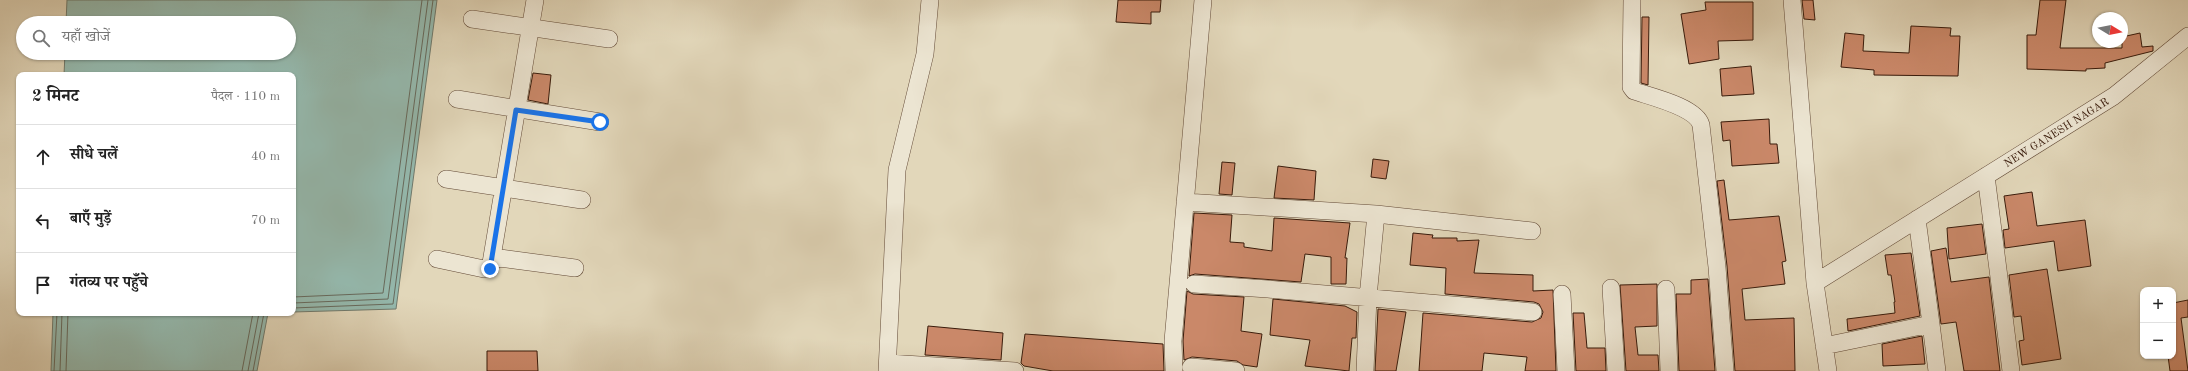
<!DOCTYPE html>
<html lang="hi">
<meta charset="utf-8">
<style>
:root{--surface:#fff;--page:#f2f2f2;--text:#222;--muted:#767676;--line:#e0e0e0}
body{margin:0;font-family:"Old Standard TT","Noto Serif Devanagari",serif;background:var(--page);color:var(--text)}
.controls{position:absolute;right:12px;bottom:12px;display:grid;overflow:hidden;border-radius:8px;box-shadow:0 1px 3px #0004}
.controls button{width:36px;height:36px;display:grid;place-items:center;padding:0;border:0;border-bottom:1px solid var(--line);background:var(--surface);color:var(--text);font:20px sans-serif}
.compass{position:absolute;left:2092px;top:12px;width:36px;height:36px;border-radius:50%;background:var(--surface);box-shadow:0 1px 3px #0004;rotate:100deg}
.stop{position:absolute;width:12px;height:12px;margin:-9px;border:3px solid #1a73e8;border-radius:50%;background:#fff}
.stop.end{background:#1a73e8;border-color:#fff;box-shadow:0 1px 4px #0008}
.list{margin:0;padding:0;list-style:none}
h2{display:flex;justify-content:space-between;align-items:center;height:52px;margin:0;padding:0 16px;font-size:17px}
h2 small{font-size:13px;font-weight:400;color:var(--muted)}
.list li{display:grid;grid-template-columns:26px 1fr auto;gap:12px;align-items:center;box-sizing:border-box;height:64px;padding:0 16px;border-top:1px solid var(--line)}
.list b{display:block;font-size:15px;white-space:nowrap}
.list em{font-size:13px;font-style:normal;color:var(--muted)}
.icon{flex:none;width:22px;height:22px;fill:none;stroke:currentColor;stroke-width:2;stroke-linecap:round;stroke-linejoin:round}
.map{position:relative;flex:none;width:2188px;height:371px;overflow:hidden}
.search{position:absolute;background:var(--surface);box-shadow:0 1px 3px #0004;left:16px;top:16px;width:280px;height:44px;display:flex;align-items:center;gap:10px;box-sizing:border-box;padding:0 14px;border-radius:22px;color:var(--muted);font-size:15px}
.panel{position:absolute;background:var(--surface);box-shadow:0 1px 3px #0004;left:16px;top:72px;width:280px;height:244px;border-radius:8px}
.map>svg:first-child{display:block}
.water{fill:#95baaf;stroke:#707a6d}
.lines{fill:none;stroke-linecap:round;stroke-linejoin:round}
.shore{stroke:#676a5d;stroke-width:1}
.building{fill:#ca8869;stroke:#391b0b}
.minor-casing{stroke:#634a37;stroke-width:18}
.minor{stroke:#ece5d2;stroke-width:17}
.route{stroke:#1a73e8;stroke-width:5}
.labels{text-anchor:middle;stroke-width:3;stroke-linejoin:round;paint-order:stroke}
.street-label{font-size:11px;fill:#391b0b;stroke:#ece5d2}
</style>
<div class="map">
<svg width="2188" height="371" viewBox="0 0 2188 371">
<rect width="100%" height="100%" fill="#e2d7ba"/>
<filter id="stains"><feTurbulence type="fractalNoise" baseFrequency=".005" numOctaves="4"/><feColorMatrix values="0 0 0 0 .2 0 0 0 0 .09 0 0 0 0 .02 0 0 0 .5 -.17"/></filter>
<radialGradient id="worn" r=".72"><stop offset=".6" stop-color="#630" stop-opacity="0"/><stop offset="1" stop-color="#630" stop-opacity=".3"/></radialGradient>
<path class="water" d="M67,0h370l-41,309 -103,3v-237h-229l1,-22h224v-30h-223z
M53,313h215l-11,58h-206z"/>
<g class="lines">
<path class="shore" d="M293,297l90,-4 39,-293
M293,303l95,-4 40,-299
M293,308l100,-4 40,-304
M54,371l3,-58
M60,371l2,-58
M66,371l2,-58
M242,371l11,-58
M248,371l11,-58
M253,371l11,-58"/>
</g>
<path class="building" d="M1118,0h43l-1,12h-9v12l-35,-2z
M1802,0h11l2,20 -11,-1z
M2040,0h26l-6,48h62v-11l18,-4 2,14 11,-1v5l-48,12v5l-19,1v2l-59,-2v-34h9z
M1705,2h48v38l-35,1 1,18 -30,5 -8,-50 25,-4z
M1642,17h7l-1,68 -7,-2z
M1911,26l40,2 -1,8h10l-2,40 -84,-1v-5l-33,-3 4,-34 19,2 -1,16 46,2z
M1751,66l3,28 -32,2 -2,-27z
M533,73l18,2 -3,29 -20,-4z
M1769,119l1,25h7l2,19 -47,3 -2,-26 -7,1 -2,-19z
M1373,159l16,2 -3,18 -15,-2z
M1222,162l13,1 -3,32 -13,-1z
M1278,166l38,5 -2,29 -40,-2z
M1724,180l5,40 50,-4 7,45 -4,1 3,22 -43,5 3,31 49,-2 1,53h-60l-8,-105 -10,-85z
M2032,192l5,34 48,-6 6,46 -33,5 -4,-30 -49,7 -2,-18 6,-1 -5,-33z
M1194,213l38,2 -2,27 14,1v4l28,4 2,-33 76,5 -5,35h2l-1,26h-15v-27l-26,-3 -4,28 -106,-8 -6,2z
M1982,224l4,30 -37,5 -2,-31z
M1413,233l20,2 -1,3h25v3l22,-1 -5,33 59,2v16l20,-1 3,81h-31l2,-14 -43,-4 -2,18h-63l4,-58 109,9 9,-4 2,-6 -4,-8 -5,-2 -89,-8 1,-26 -36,-3z
M1946,248l5,34 38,-5 11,94h-36l-8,-49 -15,2 -10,-73z
M1911,253l9,63 -72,15 -1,-12 48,-6 -1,-11h1l-4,-27h-3l-3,-20z
M2047,269l14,90 -39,6 -3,-24 5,-1 -3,-24 -7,1 -5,-42z
M1708,279l7,92h-36l-3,-77h15v-14z
M1657,284v42l-22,1 3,28h20l1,16h-33l-6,-86z
M1187,291l6,3 51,3 -3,34 21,3 -5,33 -14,-2 -6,-4 -45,-4 -8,3 -1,-19z
M1273,299l72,7 12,6 -1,26h-4l-3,33 -44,-5 5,-26 -40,-5z
M2188,300v17l-7,1 7,53h-18l-2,-15h5v-53z
M1378,309l28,3 -10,59h-21z
M1573,313h11l3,35h18l1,23h-30z
M928,326l75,7 -2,27 -76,-5z
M1025,334l138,10 1,27h-111l-29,-5 -3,-3z
M1922,336l3,28 -42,2 -1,-22z
M487,351h50l1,20h-51z"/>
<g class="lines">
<g class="minor-casing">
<path id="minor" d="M1632,0l-1,87 3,4c18,6 62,16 67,34l16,142 8,104
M1792,0l23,283 13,88
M472,19l137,20
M457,99l143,23
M1986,176l25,195
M446,179l136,21
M1185,202l191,12 156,17
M492,257l83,11
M437,259l47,10h6l45,-269
M1815,283l299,-187 74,-60
M1194,284l74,5 265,23
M1611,288l5,83
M1666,289l3,82
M1562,294l4,77
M1931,324l6,47
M1824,346l107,-22 -14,-105
M888,363l127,8
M1191,367l45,4
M887,371l10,-201 28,-116 5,-54
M1174,371l-1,-30 30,-341
M1365,371l3,-74 8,-83"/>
</g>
<use href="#minor" class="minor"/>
</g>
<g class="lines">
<path class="route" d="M490,269l26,-159 84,12"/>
</g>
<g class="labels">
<g class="street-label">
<text transform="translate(2056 132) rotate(-32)" y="4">NEW GANESH NAGAR</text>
</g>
</g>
<rect width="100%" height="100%" filter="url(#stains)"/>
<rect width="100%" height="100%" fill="url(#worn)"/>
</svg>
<div class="controls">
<button>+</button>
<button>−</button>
</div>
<svg class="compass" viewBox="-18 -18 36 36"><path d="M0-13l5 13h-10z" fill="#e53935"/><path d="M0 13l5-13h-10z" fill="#767676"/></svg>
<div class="stop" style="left:600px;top:122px"></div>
<div class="stop end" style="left:490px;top:269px"></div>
<div class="search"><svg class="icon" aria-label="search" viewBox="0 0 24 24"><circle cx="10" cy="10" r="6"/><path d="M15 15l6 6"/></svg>यहाँ खोजें</div>
<section class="panel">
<h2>2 मिनट<small>पैदल · 110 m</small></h2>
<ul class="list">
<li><svg class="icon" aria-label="ahead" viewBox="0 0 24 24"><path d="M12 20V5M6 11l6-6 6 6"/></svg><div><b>सीधे चलें</b></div><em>40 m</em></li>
<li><svg class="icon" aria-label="left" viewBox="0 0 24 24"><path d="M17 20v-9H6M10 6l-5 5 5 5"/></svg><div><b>बाएँ मुड़ें</b></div><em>70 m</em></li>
<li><svg class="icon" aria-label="arrive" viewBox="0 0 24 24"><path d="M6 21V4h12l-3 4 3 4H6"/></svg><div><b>गंतव्य पर पहुँचे</b></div></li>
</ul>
</section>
</div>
